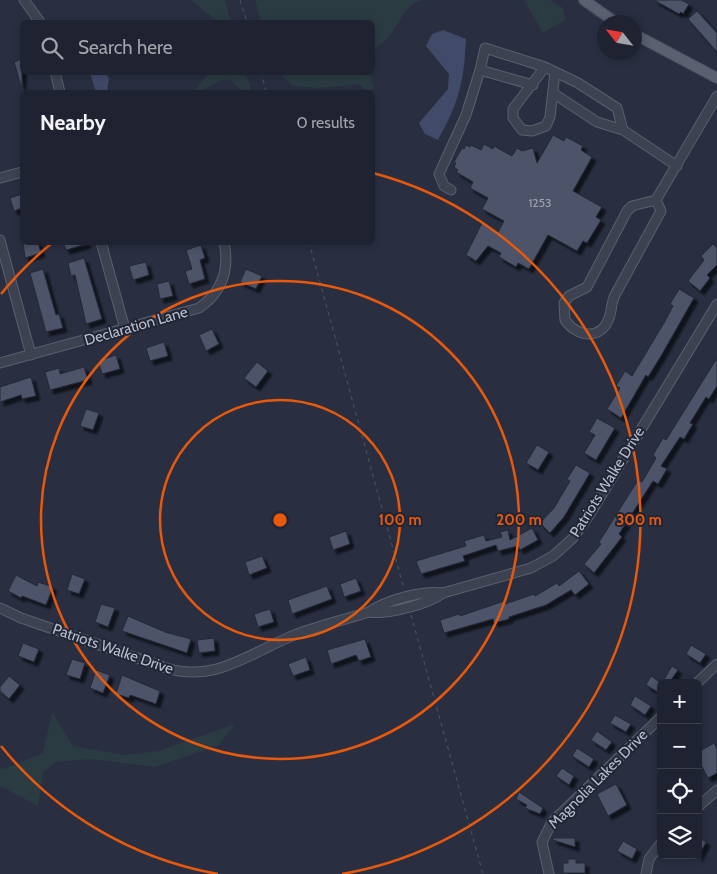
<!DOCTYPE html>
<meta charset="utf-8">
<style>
:root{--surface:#1f2331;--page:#2c2f3d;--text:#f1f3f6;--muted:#a1a4ab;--line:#3c404d}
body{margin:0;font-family:Cabin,sans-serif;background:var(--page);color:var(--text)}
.controls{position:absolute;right:15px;bottom:15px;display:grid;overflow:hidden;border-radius:8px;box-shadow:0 2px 8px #0003}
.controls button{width:45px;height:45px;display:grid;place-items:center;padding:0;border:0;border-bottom:1px solid var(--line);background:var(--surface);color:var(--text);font:25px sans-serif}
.compass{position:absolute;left:597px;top:15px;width:45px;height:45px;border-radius:50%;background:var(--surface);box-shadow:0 2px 8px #0003;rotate:301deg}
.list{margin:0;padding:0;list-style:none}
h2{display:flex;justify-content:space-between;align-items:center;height:65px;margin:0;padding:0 20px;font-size:21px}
h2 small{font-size:16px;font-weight:400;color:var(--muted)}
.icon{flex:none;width:28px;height:28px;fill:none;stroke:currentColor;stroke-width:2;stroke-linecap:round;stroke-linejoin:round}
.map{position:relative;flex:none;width:717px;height:874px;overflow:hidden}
.search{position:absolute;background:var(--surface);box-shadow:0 2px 8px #0003;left:20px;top:20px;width:355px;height:55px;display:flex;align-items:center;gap:12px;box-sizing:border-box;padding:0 18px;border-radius:8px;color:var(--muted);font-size:19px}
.panel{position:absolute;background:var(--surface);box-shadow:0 2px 8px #0003;left:20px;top:90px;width:355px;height:155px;border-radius:8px}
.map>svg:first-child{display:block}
.green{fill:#2b3b42}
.water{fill:#404a69}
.building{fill:#4d5368;stroke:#232838;filter:url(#shadow)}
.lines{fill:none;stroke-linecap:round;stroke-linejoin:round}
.minor-casing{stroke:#5b5f6e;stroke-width:11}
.major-casing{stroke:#464a5a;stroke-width:12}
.path{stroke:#49585f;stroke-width:1;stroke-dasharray:4 4;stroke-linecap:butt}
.minor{stroke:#3d4251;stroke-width:9}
.major{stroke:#5b6071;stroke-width:10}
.ring{fill:none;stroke:#e8590c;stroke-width:2.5}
.labels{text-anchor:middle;stroke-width:4;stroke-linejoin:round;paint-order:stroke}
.number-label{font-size:12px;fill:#9fa2b2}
.street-label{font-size:15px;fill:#babdcb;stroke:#212636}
.centre{fill:#e8590c;stroke:#212636;stroke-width:2.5}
.ring-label{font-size:15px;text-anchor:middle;font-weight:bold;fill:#e8590c;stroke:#212636;stroke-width:4;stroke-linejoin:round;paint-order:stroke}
</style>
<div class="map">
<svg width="717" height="874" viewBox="0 0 717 874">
<defs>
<filter id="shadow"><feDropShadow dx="4" dy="4" stdDeviation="1" flood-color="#0009"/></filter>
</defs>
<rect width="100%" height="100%" fill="#292f41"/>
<path class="green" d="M191,0h34l6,22h-13z
M255,0h168c-19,5 -22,21 -33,35 -5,7 -13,10 -17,17l-1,-30h-111z
M524,0h26l13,8 2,12 -22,13z
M209,73h35l6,11v6l-6,2 -15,-13c-14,1 -22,13 -36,13z
M279,73h91l4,15 -6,3 -10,-7 -39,4 -26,-2z
M52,712l21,34 52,9 34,-4 76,-27 -16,21 -64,22 -65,-8 -34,3 -13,10 -5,34 -38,-20v-18l3,1 40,-16z"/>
<path class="water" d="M443,30l23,9c-2,43 -7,63 -28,101l-13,-6 -6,-11 29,-34 1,-15 -23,-28 6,-12z
M90,73h16l3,6 -2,13h-11z"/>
<path class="building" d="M654,0h27l8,4 -6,10 -2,-2 -2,2z
M697,11l20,22v19l-29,-33z
M22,59v27h-1l-7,-24z
M553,135l11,6 2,-4 17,9 -2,4 11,7 -19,34 29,16 -6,10 5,3 -14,23 -4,-2 -6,10 -29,-16 -19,34 -11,-6 -2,4 -17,-10 2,-4 -13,-7 -12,15 -10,-6 16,-32 16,9 6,-11 -22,-12 6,-11 -18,-10 3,-6 -17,-10 2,-2 -4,-3 2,-4 -2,-1 8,-14 2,1 2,-4 4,2 1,-2 10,5 3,-6 9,5 1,-3 18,10 5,-8 5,3 11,-3 4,15z
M22,194v14l-8,3 -4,-13z
M23,242h15l3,11 -16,5z
M63,242h24v2l-21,6z
M713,244l4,4v17l-10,10 3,3 -10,13 -12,-10 16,-21 -3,-4z
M201,245l4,13 -5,2 5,19 -16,5 -4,-13 7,-2 -6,-19z
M84,258l18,61 -16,5 -11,-49 -4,1 -3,-13z
M146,262l3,13 -16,5 -4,-14z
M43,269l13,46 3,-1 4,14 -17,4 -16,-59z
M246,269l16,7 -6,13 -16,-7z
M169,281l4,15 -13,3 -3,-15z
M679,289l15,9 -33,58 -13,21 -2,-2 -25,43 -14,-9 13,-21 -4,-2 9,-15 7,5 32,-53 9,-17 -3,-2z
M212,329l7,15 -13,7 -7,-16z
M164,342l4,14 -18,5 -4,-13z
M116,355l4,14 -18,5 -4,-13z
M717,358v28l-8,13 -3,-2 -16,26 3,1 -9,15 -4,-2 -19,29 6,3 -9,15 -5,-3 -34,53 3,3 -28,36 -10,-9 17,-20 -2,-2 39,-62 4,2 14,-24 -3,-3 10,-17 3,2z
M257,362l11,9 -12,16 -12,-9z
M84,367l4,13 -38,10 -5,-18 14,-4 1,6z
M31,377l5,19 -14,3 -1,-4 -21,7v-15z
M86,409l13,4 -6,17 -13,-4z
M597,418l18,10 -19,32 -12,-7 11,-18 -6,-3z
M537,445l12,7 -11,18 -12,-7z
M576,465l14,8 -26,44 -14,16 -10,-10 14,-15 16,-27 -3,-2z
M532,528l6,12 -18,10 -2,-4 -20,5 -2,-6 -33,11 2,5 -44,13 -5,-13 50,-15 -2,-5 20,-6 2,6 16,-4 -2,-5 8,-2 2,10z
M346,531l4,13 -17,6 -4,-13z
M262,556l5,12 -18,7 -4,-13z
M579,571l10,13 -14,11 -4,-5 -25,15 -37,12v2l-15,4 -1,-4 -49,14 -4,-13 19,-6 1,2 44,-15 1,3 29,-10 1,2 22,-13 2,3z
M72,574l13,5 -6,15 -12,-4z
M16,575l21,11 1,-4 15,5 -7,18 -24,-9 -1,2 -13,-7z
M356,578l5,13 -17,6 -4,-13z
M327,586l5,13 -40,15 -4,-14z
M101,604l14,4 -7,19 -13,-5z
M270,609l4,13 -16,5 -4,-13z
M128,616l37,16 26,7 -4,14 -65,-22z
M214,638l1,13 -16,2 -2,-13z
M365,639l6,18 -12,4 -3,-6 -25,9 -4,-14z
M23,643l16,6 -5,13 -16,-6z
M691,645l15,9 -6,9 -14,-9z
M306,657l4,13 -17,6 -5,-12z
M72,659l13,4 -5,16 -14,-4z
M672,666l6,4 -9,13h-7z
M96,670l14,5 -7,18 -13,-5z
M122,675l38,16 -4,13 -26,-9 -1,3 -13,-4z
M9,676l11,9 -11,14 -9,-8v-4z
M651,676l10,7v11l-15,-9z
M635,696l16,10 -6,9 -15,-10z
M615,715l16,9 -5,8 -16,-9z
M597,731l15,11 -6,8 -15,-10z
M714,743l3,6v24l-9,5 -10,-19v-7z
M577,748l17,11 -5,8 -17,-11z
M562,768l12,8 -5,9 -13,-9z
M616,784l11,21 -19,11 -11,-22z
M519,792l24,16 -3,6 -15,-6 2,-3 -11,-6z
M698,837l8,5 -8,16z
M553,838h22v9l-22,-7z
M623,841l14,8 -5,10 -15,-8z
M568,859h8v4h9v10h-22v-10h5z"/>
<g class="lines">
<g class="minor-casing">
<path id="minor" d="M24,0l16,22
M545,67l-32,42v9l9,12 10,1 14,-5 4,-9 5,-45
M55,72l5,20
M533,85l-53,-15 5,-22 60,19 33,16 39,25 6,22 -26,-8 -44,-29
M623,130l54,36
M0,178l22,-6
M451,190l-7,-4 -5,-12 27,-59 14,-45
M656,200l5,11 -46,84c-4,8 -3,16 -6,23 -8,23 -32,19 -44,2l-1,-17 5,-7 18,-9 40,-76 5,-5 24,-6 61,-104
M0,240l31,115
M101,242l24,87
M0,363l199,-55c23,-16 31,-38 25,-66
M0,608l21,10 145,50c49,15 82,-14 126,-32 25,-10 52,-16 77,-24 18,-12 53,-22 74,-19
M369,612c19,3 59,-8 74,-19l88,-25 22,-12 20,-18 17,-24 127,-210
M697,683l20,-19
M698,807l19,-17
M549,874l-7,-32 10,-20 109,-105
M646,874l3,-15 12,-16"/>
</g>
<g class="major-casing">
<path id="major" d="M584,0l31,22
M634,34l83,44"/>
</g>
<path class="path" d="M240,0l7,22
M261,72l5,20
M309,242l95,347
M411,615l72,259"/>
<use href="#minor" class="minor"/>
<use href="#major" class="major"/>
</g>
<g class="ring">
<circle cx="280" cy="520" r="120"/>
<circle cx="280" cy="520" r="239"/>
<path d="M218 874A359 359 0 0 1 1 746M1 294A359 359 0 0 1 52 243M373 173A359 359 0 0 1 342 874"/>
</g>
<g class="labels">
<g class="number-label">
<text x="540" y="207">1253</text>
</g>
<g class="street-label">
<text transform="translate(136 326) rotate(-16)" y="5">Declaration Lane</text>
<text transform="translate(607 482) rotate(-58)" y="5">Patriots Walke Drive</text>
<text transform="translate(113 649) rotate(19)" y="5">Patriots Walke Drive</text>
<text transform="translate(598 779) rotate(-45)" y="5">Magnolia Lakes Drive</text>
</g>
</g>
<circle cx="280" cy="520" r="8" class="centre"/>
<g class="ring-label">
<text x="400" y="525">100 m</text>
<text x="519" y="525">200 m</text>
<text x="639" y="525">300 m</text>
</g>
</svg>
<div class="controls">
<button>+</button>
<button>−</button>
<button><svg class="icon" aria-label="locate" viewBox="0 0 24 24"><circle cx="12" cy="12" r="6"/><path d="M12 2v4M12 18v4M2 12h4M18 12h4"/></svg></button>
<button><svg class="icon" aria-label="layers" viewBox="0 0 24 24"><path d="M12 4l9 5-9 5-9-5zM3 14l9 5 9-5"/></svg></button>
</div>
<svg class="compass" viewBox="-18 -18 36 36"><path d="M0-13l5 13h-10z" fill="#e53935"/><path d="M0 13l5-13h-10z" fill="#a1a4ab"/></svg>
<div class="search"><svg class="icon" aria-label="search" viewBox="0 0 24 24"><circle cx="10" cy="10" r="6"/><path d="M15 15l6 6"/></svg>Search here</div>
<section class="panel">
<h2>Nearby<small>0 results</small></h2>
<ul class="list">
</ul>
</section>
</div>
